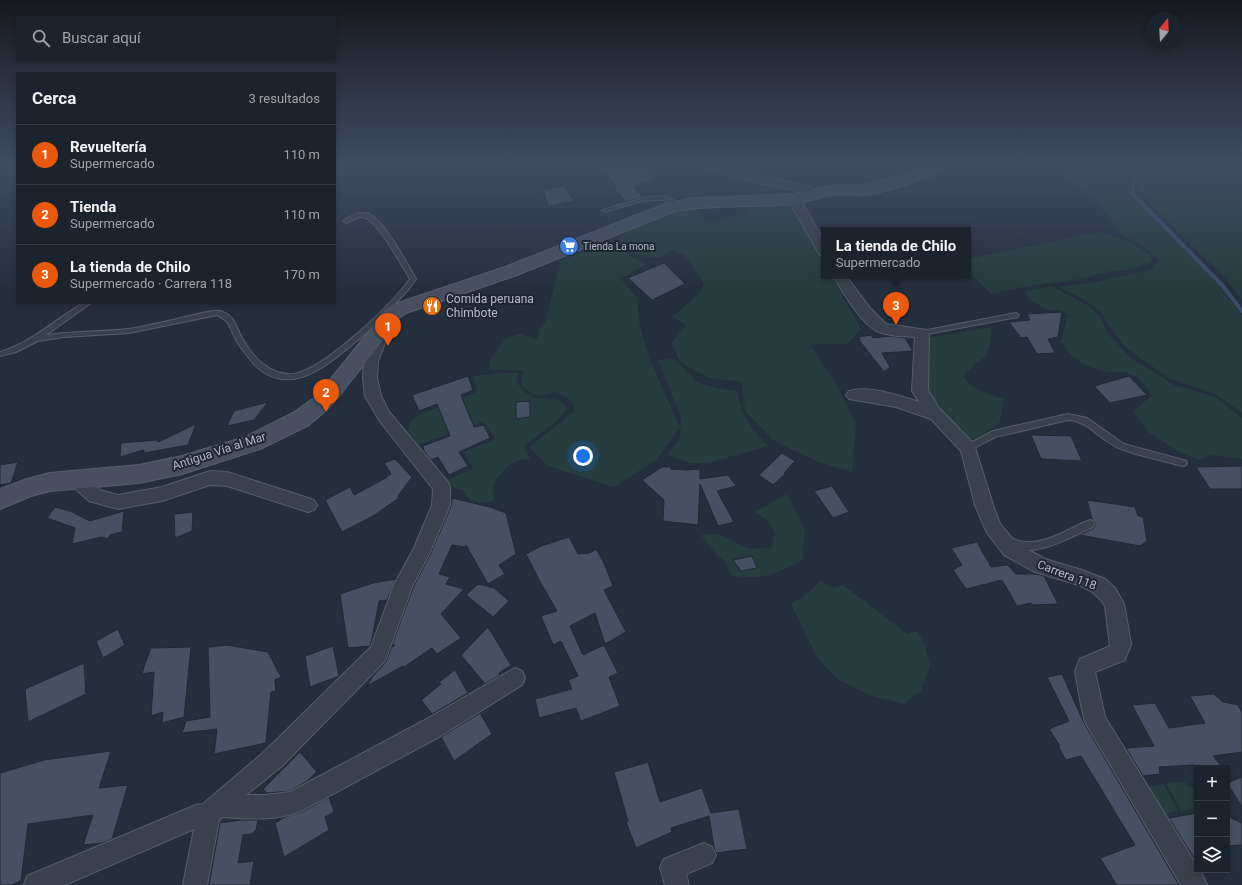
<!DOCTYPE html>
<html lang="es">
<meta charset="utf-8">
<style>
:root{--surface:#1b232e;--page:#282f3a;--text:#f1f3f6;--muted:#a0a4aa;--line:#39404a;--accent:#ea580c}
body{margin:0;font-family:Roboto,sans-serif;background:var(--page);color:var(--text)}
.controls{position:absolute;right:12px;bottom:12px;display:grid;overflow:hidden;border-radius:0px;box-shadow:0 2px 6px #0003}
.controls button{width:36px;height:36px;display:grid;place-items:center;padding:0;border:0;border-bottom:1px solid var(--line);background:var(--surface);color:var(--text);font:20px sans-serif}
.compass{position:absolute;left:1146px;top:12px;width:36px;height:36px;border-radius:50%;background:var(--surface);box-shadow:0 2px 6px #0003;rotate:18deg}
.you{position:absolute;left:583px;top:456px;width:14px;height:14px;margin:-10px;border:3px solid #fff;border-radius:50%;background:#1a73e8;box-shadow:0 0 0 6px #1a73e833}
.badge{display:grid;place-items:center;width:26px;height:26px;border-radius:50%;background:var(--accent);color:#fff;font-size:13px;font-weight:700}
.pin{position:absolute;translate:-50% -33px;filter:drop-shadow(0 1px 2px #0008)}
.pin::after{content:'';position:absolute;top:21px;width:14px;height:12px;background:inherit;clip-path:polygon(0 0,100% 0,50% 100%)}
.popup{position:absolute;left:821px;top:227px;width:150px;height:52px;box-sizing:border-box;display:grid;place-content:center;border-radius:0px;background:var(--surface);filter:drop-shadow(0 1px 3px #0005);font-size:13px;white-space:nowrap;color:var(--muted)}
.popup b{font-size:15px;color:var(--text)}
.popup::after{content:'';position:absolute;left:50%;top:100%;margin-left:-8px;border:8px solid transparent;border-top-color:var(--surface)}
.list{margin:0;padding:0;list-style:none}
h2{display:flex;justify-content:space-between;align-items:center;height:52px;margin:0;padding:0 16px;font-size:17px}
h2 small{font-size:13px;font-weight:400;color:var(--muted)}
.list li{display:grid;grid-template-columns:26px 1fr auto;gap:12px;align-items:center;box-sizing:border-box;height:60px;padding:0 16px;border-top:1px solid var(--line)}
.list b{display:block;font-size:15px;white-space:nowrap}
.list p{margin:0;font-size:13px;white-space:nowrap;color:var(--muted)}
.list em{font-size:13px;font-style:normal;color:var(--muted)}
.icon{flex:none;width:22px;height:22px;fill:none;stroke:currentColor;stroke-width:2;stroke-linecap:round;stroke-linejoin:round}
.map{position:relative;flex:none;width:1242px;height:885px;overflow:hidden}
.search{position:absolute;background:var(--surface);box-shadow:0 2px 6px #0003;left:16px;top:16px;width:320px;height:44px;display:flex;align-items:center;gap:10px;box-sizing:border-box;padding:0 14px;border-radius:0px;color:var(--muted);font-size:15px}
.panel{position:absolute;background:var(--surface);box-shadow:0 2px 6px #0003;left:16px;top:72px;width:320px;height:232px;border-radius:0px}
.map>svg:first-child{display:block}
.green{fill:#263c3f}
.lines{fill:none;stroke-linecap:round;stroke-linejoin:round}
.stream{stroke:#394c67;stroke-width:4}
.building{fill:#455162;stroke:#1f2835}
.lane-casing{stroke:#565f6c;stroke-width:2}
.street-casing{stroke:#565f6c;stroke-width:2}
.secondary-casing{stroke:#565f6c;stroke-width:2}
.lane{fill:#38414e;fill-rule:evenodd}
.street{fill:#38414e;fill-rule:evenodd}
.secondary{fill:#465061;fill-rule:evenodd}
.labels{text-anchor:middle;stroke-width:4;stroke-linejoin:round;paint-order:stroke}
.far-poi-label{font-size:10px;fill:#b4bcc9;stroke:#1d2633;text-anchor:start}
.poi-label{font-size:12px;fill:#b4bcc9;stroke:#1d2633;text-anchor:start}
.street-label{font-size:12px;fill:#b4bcc9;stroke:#1d2633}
</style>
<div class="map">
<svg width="1242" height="885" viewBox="0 0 1242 885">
<rect width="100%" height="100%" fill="#242f3e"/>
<path class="green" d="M1059,165h74l-4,29 36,35 52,54 25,33v97l-28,-20 -45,-15 -44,-31 -16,-21 -9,-15 -15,-11 -26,-13 35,-5 57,-12 8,-10 -18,-15 -18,-9 -19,-26 -26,-22 -19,-21z
M1144,165h98v135l-15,-20 -79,-78 -8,-14z
M790,203l34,61v12h7l30,53 -14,15h-33l-3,2 25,38 20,40 -4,48 -36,-11 -43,-21 -28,-29 -3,-29 -33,-4 -29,-16 -8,-19 14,-18 -14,-8 26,-22 6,-11 -19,-29 -13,-4 -13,7 -17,-2 -25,-14 9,-12 43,-17 22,-6 17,16 40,-10 -6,-8z
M1099,232l33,11 19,13 1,6 -20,7 -30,4 -25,7 -44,5 -42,9 -23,-23v-12z
M610,241l19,14 17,9 -25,15 16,19 3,29 9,31 31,69 -23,32 -43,28 -66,-21 -19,-19 46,-36 -3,-9 -17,-11c-16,8 -22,5 -34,-6l2,-15h-34l1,-10 16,-22 14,-4 17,6 2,-11 7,-8 14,-60z
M1052,286l35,19 13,11 9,19 22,23 43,27 41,12 27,21v41l-30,-4 -13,5 -22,-9 -30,-20 -13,-20 18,-16c-4,-5 -10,-15 -16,-18 -15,-8 -19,-3 -33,-6 -17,-3 -33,-14 -42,-29l7,-28 -9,-4h-12l-18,-11 -4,-8z
M992,327l-2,17 -4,12 -11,8 -12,12c10,15 25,18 41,23l-4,23 -21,15 -11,3 -24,-23 -20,-27 3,-52z
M674,359l24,24 28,7 11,1c6,30 11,33 31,55l-60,17h-17l-24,-8 13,-17 1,-21 -23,-57z
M502,373h17l-2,10 8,9 9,6 24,2 10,8 -8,10 -36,28 6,13c-20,0 -26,11 -37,25l1,16 -7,3 -16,-2 -7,-10 -10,-3 -7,-8 26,-11 -9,-17 32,-13 -13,-17 -66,23 -9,-15 4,-11c21,-12 45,-16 65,-28l-4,-15z
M787,494l18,37 -3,29c-27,15 -38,20 -70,16l-7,-15 -10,-8 -14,-18 18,-1 30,15 23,-1 3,-15 -8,-13 -12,-8z
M821,580l11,8 11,-3 64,49 9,-3 8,11 6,24 -9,25 -17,13 -35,-9 -30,-15 -21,-21 -27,-55 17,-11z
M1185,782l4,5 8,1v20l-16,3 -15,-28z
M1164,784l14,27 -16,4 -19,-27z"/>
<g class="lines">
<path class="stream" d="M1136,165l-4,28 90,92 20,26"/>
</g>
<path class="building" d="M601,165h42l12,15 -23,6 11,11 -17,5 -12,-14 2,-1z
M564,186l10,15 -26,5 -5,-16z
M664,263l21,21 -33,16 -24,-22z
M1062,312l-4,25 -10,2 7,14 -18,1 -10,-17 -6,1 -12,-16 21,-2 -3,-6z
M871,335l2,3 17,-2 15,2 8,13 -31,2 8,14 -6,5 -25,-32h1l-1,-3z
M468,376l5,14 -12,5 13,32 10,-2 6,13 -31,14 9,14 -19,9 -11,-18 -7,3 -7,-9 -1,-5 27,-10 -13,-32 -18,7 -7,-16z
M1129,376l18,19 -37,8 -16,-17z
M530,401v16l-14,2v-17z
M268,402l-14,18 -27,6 7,-15z
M196,424l-8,21 -44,8v-3l-24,7 1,-14 36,-3 1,2z
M1031,435l40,1 11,25 -41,-2z
M782,453l13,8 -11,12 1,1 -12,11 -14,-10z
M395,459l17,18 -14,19 1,2 -26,18 -31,16 -17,-32 25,-13 4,8 32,-17v-1l5,-3 -7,-11z
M18,462l-7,21 -11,2v-20z
M1242,466v23h-32l-14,-22z
M662,467h9v2l16,1 13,-1v10l28,-4 8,11 -19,5 17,31 -16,4 -18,-42 -2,41 -35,-4 1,-21 -22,-20z
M832,486l17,26 -16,6 -19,-27z
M452,498l38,9 16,6 10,41 -17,11 6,9 -17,10 -22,-39 -1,2 -13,-2 -13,29 11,3 -4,7 18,5 -23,25 20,24 -24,16 -5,-6 -28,19 -1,-1 -36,20 6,-10 13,-14 5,-14 4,-3h-3l21,-57 18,-35 20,-47z
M1087,500l48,7 3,9 5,1 4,24 -7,5 -60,-11 14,-7 1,-4 -1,-3 -2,-2z
M55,507l15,4 20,10 34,-10 -2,21 -12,3 -2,4 -6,-2 -30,7 3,-16 -28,-10z
M193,512l-1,19 -17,7 -1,-24z
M569,537l9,17 12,-1 6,-4 8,14 9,23 -9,4 22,42 -21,12 -10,-31 -25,13 13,29 21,-10 14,28 -9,4 11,29 -39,15 -5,-13 -37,10 -4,-19 37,-10 -4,-9 10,-4 -17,-35 -8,4 -12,-29 16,-5 -19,-33 -12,-24 15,-8z
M977,542l14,25 17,-2 8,9h19l9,2 14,28 -26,1 -1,-2 -14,3 -15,-26 -36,9 -13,-19 9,-5 -11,-17z
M752,556l5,12 -16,3 -8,-11z
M396,579l-9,21 -8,1 -7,38 -2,7 -22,2 -8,-54 33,-11z
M478,584l16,4 15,13 -16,16 -27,-22z
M488,627l23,38 -12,8 1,2 -15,9 -24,-29z
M118,629l7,16 -22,13 -7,-17z
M227,645l41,7 13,25 -6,3 1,11 -5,1 -5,51 -52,11 3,-25 -35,4 4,-12 24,-4 -2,-70z
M333,646l6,30 -29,11 -5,-31z
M191,647l-7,70 -22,6 1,-11 -12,4 3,-44 -12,2 3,-10 6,-16z
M84,663l2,31 -58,28 -3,-33z
M455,670l13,23 -36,21 -11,-14 20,-16 -2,-2z
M1062,674l22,49 95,162h-62l-17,-27 35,-13 -54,-89 -15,4 -8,-14h2l-11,-17 20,-8 -22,-44z
M1214,694l9,8 15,3 4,7v40l-29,4 10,12h-28l-1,-3 -35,2 1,7 -17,2 -17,-28 28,-2 -22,-41 23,-2 14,25 36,-5 -15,-27z
M480,713l12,21 -38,27 -13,-24z
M111,751l-12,37 29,-3 -16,54 -10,4 -19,2 10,-30 -65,9 -7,57 -10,4h-11v-112l44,-13z
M300,752l17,20 -10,9 -17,10 -23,2 -4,-4z
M648,762l12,40 42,-14 9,25 28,-4 8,40 -31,4 -2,-6 -5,-31 -38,12 1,4 -36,16 -10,-26 2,-1 -14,-49z
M1242,777v30l-15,-24z
M329,797l5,15 -9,5 4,13 -45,27 -9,-34 10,-6 17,-5z
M1197,813v50l-28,-45z
M1227,816l15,7v22l-15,1z
M241,820h17l-2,10 -4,4 -9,1 -5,28 16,-2 -4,24h-41l11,-62z"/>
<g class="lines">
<g class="lane-casing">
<path id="lane" d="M665,196l18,9c-6,4 -13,-4 -20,-5 -17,-2 -41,7 -58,12l-3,-2 46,-13z
M357,213c4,0 8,0 12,1 17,9 37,48 47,65l-8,11 -23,24v7l-5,-1c-10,10 -21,19 -32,28 -26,22 -59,46 -90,20 -5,-4 -9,-10 -12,-14 -4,-5 -8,-10 -11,-16 -6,-12 -4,-16 -18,-23l-88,18 -65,4 -26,4 -22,11 -16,4v-4c32,-10 55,-32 83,-49h8l-45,32c28,-4 55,-3 82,-6 15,-2 30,-6 45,-9 8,-2 41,-11 47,-9 16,5 15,15 22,27 5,9 13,20 21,26 8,7 20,11 31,10 31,-5 97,-69 116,-95 -8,-13 -33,-60 -47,-62 -6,-1 -11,4 -17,6l-3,-2z
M1016,313l3,2 -1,2 -96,18 -3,-2 3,-2z
M1068,414l19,4 37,26 59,16 3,1 1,2 -1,2 -3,1 -47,-12 -18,-6 -13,-8 -18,-14 -11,-5 -8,-1 -73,17 -27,14 -3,-1 -1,-2 1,-2 28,-15z
M1090,520l3,1 1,3 -1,3c-23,10 -58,32 -82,19 -4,-2 -6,-3 -7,-6l1,-3 3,-1c4,2 7,4 11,5 25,6 49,-13 71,-21z"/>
</g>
<g class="street-casing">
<path id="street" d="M702,165c4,-1 10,-1 15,0 8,2 16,6 24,8 15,3 72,10 81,21l-2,2 -4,1 -27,-8 -57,-12 -29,-10z
M794,196l4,1 2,2 24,42v15l-4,-1 -2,-3 -30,-53 2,-2z
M833,276h13l24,32 16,16 41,6 2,3 -1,57 10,17 36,37 19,61 7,19 16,19 29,16 37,11 23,9 10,9 9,16 7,40 -6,16 -30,12 10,45 92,149v4h3l7,15h-26l-96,-163 -4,-17 -6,-34 5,-12 30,-13 -5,-40 -4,-6 -10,-9 -12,-6 -44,-13 -31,-17 -17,-22 -12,-28 -14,-54 -30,-32 -35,-12 -47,-8 -3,-4 3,-4c19,-6 52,5 70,11l-7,-11 3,-54c-13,-1 -29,-1 -40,-7 -16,-10 -32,-38 -42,-54z
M383,326l5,2 2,3 -12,30 -1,17 4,18 8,16 59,70 2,5v18l-20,47 -18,35 -27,74 -104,106 -35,28h19l25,-3 133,-71 92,-53 7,3 3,7 -3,7 -83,52 -138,74c-24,10 -52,8 -78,6l-4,3 -12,65h-24l11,-56 -129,56h-41l3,-9 169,-71 7,-1 62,-53 106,-104 23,-62 20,-37 18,-43 1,-16 -54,-69 -14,-24 -2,-18 1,-17 12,-30 2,-3z
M210,471l17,1 81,26 6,2 3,5 -3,5 -6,2 -81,-26 -17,-1 -48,16 -44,8 -29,-8 -19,-17 -2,-5 2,-5 6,-2 6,2 18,16 18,5 44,-8z
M704,843l8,4 4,8 -4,8 -26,11 3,11h-24l-5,-18 4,-8z"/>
</g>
<g class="secondary-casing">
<path id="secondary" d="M929,165h18c-8,12 -66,28 -82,30 -10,1 -20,-2 -30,0 -14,2 -28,7 -42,9 -39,4 -79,0 -118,7l-158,64 -111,38 -10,7 -4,9 -61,77 -22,19 -49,24 -78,25 -43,9 -89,8 -19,5 -31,13v-20l27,-10 23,-6 89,-8 43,-9 63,-19 48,-24 24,-17 59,-73 5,-10 11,-8 113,-38 160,-63 28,-6 101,-4 42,-9h29l51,-14z"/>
</g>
<use href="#lane" class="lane"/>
<use href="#street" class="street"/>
<use href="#secondary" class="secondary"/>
</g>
<linearGradient id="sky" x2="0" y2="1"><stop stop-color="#141a22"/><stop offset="0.57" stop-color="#3f4d63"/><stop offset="1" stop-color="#3f4d63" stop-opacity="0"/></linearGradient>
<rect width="1242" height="289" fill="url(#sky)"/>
<defs>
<g id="supermarket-disc" transform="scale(1)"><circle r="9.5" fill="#3f7fe0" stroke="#1d2633"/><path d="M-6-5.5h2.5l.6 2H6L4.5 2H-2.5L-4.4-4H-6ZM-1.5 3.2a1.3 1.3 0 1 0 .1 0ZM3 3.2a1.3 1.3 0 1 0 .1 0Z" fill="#fff"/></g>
<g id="restaurant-disc" transform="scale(1)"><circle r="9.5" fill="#e8710a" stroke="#1d2633"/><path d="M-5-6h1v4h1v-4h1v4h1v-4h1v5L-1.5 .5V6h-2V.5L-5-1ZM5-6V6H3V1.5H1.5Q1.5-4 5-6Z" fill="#fff"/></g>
</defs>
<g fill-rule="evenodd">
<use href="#supermarket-disc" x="569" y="246"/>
<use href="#restaurant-disc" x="432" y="306"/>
</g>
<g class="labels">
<g class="far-poi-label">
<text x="583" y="250">Tienda La mona</text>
</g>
<g class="poi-label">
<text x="446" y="303">Comida peruana<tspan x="446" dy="14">Chimbote</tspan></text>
</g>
<g class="street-label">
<text transform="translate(219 451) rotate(-18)" y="4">Antigua Vía al Mar</text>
<text transform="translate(1067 575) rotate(21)" y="4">Carrera 118</text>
</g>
</g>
</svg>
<div class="controls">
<button>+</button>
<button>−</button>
<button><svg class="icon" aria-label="layers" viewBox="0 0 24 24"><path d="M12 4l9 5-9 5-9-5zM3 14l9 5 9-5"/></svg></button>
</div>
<svg class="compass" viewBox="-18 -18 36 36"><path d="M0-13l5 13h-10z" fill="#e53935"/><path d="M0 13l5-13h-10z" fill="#a0a4aa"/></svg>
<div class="you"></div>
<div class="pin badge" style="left:388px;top:346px">1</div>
<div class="pin badge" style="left:326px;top:412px">2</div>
<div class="pin badge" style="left:896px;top:325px">3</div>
<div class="popup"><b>La tienda de Chilo</b>Supermercado</div>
<div class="search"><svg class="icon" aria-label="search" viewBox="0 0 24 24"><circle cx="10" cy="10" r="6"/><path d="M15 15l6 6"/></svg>Buscar aquí</div>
<section class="panel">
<h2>Cerca<small>3 resultados</small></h2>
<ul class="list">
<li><span class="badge">1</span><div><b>Revueltería</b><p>Supermercado</p></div><em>110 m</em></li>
<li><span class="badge">2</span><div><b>Tienda</b><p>Supermercado</p></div><em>110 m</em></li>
<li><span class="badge">3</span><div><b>La tienda de Chilo</b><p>Supermercado · Carrera 118</p></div><em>170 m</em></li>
</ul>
</section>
</div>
